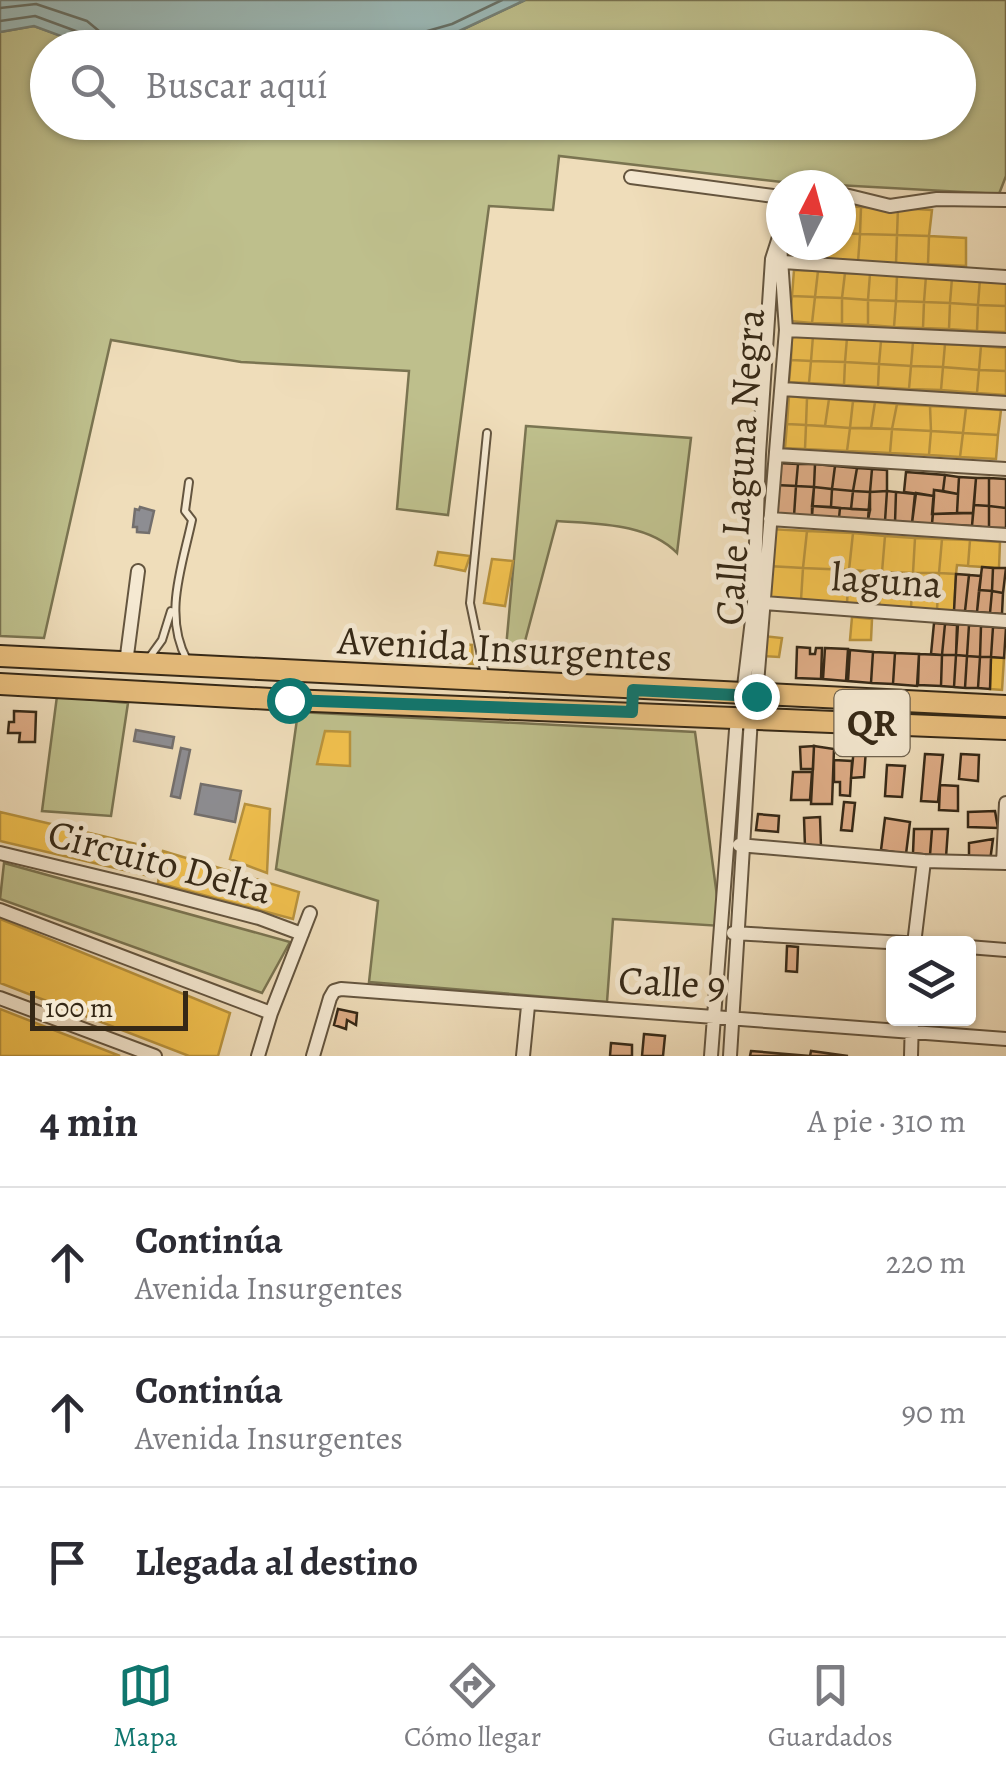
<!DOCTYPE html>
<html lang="es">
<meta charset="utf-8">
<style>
:root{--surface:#fff;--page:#f2f2f3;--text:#2b2b33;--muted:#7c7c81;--line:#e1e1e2;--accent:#0f766e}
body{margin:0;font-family:Alegreya,serif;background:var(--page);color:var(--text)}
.controls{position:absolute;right:30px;bottom:30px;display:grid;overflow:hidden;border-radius:10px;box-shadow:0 2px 8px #0004}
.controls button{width:90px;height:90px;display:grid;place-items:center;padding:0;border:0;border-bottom:2px solid var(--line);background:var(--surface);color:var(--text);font:50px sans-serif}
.compass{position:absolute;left:766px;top:170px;width:90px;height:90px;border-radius:50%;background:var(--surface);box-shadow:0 2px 8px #0004;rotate:6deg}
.scale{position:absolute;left:30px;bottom:25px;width:158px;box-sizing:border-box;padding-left:10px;border:5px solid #352816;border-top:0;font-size:28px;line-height:35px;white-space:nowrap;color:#352816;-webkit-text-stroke:8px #f5e9d2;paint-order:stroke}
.stop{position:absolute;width:30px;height:30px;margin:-22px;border:8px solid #0f766e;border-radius:50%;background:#fff}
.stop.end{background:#0f766e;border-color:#fff;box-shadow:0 2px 10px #0008}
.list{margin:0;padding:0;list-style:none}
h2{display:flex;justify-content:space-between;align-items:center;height:130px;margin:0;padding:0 40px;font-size:42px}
h2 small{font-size:32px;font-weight:400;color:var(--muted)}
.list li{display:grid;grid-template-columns:65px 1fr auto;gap:30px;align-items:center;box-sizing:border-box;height:150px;padding:0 40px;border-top:2px solid var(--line)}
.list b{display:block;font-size:38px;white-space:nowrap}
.list p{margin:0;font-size:32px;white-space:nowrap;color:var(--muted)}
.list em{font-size:32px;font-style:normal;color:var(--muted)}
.icon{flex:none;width:55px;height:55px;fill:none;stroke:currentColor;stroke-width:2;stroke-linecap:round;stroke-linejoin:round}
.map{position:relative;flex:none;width:1006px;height:1056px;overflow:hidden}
.search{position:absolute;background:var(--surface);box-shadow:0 2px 8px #0004;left:30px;right:30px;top:30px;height:110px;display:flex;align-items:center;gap:25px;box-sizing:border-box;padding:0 35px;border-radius:55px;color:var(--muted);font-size:38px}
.sheet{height:580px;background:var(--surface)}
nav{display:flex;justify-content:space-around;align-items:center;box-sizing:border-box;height:140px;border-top:2px solid var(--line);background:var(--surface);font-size:28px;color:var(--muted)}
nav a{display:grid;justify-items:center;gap:5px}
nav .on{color:var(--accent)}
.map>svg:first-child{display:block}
.green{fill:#bebf8c;stroke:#7a7451;stroke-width:2.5}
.water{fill:#9cbab8;stroke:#738077;stroke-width:2.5}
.homes{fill:#f2c14e;stroke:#b9933d;stroke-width:2.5}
.industry{fill:#8d8d92;stroke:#736f6d;stroke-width:2.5}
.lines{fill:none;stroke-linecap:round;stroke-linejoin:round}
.shore{stroke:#687167;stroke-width:2.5}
.building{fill:#deac86;stroke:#352816;stroke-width:2.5}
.service-casing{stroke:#64553f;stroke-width:10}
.minor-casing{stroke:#64553f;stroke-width:16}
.primary-casing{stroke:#352816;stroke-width:24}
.service{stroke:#f5e9d2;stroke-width:6}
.minor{stroke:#f5e9d2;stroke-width:12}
.primary{stroke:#e8be7d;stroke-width:20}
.route{stroke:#0f766e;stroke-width:12}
.labels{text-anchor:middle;stroke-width:10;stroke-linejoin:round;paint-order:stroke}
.shield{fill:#f5e9d2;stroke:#6f624e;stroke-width:2.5}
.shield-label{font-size:38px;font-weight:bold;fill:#352816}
.street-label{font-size:40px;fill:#352816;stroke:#f5e9d2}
</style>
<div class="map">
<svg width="1006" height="1056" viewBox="0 0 1006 1056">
<rect width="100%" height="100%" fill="#efddba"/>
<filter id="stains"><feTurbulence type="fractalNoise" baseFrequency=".002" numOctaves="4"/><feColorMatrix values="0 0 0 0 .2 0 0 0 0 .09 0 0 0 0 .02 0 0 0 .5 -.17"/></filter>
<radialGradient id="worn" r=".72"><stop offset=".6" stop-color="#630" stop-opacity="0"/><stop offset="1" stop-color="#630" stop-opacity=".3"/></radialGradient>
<path class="green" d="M525,0h481v176l-7,18 -217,-12 -223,-26 -6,54 -64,-4 -41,309 -51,-6 12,-138 -168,-9 -130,-22 -67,298 -44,-2v-604l34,-6 59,21 -45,1v74h910v-74l-552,-1 49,-14z
M526,426l165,12 -14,115c-29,-30 -80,-29 -120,-32l-37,139 -15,-1z
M57,696l71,7 -17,113 -69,-5z
M298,712l397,20 26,194 -108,-7 -6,83 -238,-20 9,-81 -102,-32z
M4,863l286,79 -28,51 -262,-94z"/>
<path class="water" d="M0,0h525l-70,33 -49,15h-313l-59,-22 -34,6z"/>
<path class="homes" d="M841,206l20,1 -1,27 -19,-1z
M861,207l37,1 -1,27 -37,-1z
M898,208l34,2 -3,26 -32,-1z
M841,233l19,1 -2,28 -37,-1 1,-16h19z
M860,234l37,1 -1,29 -38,-2z
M897,235l32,1 -1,28h-32z
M929,236l37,2v28l-38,-2z
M784,245h38l-1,16 -38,-2z
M794,270l24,1 -3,26 -23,-1z
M818,271l27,2 -3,25 -27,-1z
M845,273l25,1 -2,26 -26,-2z
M870,274l27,1 -1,26 -28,-1z
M897,275l29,1 -2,26 -28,-1z
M926,276l26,2 -2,25 -26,-1z
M952,278l28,1 -2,26 -28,-2z
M980,279l26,1v26l-28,-1z
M792,296l23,1 -3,26 -22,-2z
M815,297l27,1v26l-30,-1z
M842,298l26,2v25l-26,-1z
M868,300l28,1 -2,26 -26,-2z
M896,301l28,1 -1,26 -29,-1z
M924,302l26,1 -1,26 -26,-1z
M950,303l28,2 -1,26 -28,-2z
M978,305l28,1v26l-29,-1z
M792,335l21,1 -2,25 -20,-1z
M813,336l34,2 -2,24 -34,-1z
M847,338l34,3 -2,23 -34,-2z
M881,341l32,1 -2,24 -32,-2z
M913,342l32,2 -2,23 -32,-1z
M945,344l36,2 -2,24 -36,-3z
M981,346l25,2v23l-27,-1z
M791,360l20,1 -2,22 -20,-1z
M811,361l34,1 -1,23 -35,-2z
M845,362l34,2 -1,23 -34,-2z
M879,364l32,2 -2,23 -31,-2z
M911,366l32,1 -2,23 -32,-1z
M943,367l36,3 -2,23 -36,-3z
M979,370l27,1v24l-29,-2z
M789,396l18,2 -1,27 -19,-1z
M807,398l22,1 -4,27 -19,-1z
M829,399l24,2 -3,27 -25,-2z
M853,401l22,1 -4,26h-21z
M875,402l22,2 -5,25 -21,-1z
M897,404l33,2 1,25 -39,-2z
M930,406l36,2 -3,25 -32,-2z
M966,408l35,2 -3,25 -35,-2z
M787,424l19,1 -1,24 -20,-1z
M806,425l44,3 -3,23 -42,-2z
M850,428l42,1 -2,24 -43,-2z
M892,429l39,2 -2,24 -39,-2z
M931,431l32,2 -3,24 -31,-2z
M963,433l35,2 -2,24 -36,-2z
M770,529l37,2 -4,37 -35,-2z
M807,531l46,2 -4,37 -46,-2z
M853,533l32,3 -3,36 -33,-2z
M885,536l30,2 -2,35 -31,-1z
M915,538l27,1 -3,34h-26z
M942,539l28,1 -2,26 -11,-1 -1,9 -17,-1z
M970,540l30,2 -1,26 -31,-2z
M438,552l32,4 -5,15 -30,-6z
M492,559l21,2 -8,45 -21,-3z
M768,566l35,2 -2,32 -34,-2z
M803,568l46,2 -2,33 -46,-3z
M849,570l33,2 -3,34 -32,-3z
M882,572l31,1 -2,35 -32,-2z
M913,573h26l-2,37 -26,-2z
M939,573l17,1 -2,37 -17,-1z
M852,617l20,2 -1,21h-21z
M763,636l19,2 -3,19 -18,-1z
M437,642l35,3 1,19 -36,-3z
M991,657l13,1 -2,32 -12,-1z
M325,731l25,1v34l-33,-2z
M245,804l25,5 -3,64 -37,-14z
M0,812l149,35 -4,28 -145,-34z
M163,851l136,41 -6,27 -135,-36z
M0,919l230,94 -12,43h-29l-189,-73z
M0,1009l120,47h-120z"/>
<path class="industry" d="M140,507l14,4 -5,22 -12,-1v-5h-4l2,-18 4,1z
M136,730l38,7 -2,11 -38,-7z
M181,748l9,2 -10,48 -9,-2z
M201,784l40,7 -6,31 -40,-8z"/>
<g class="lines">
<path class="shore" d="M0,8l36,-4 51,17 12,10 4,17
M0,21l35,-5 49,18 7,14
M411,48l6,-14 35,-10 50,-24"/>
</g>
<path class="building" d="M778,463l20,1 -2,22 -20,-1z
M798,464h17l-1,23 -18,-1z
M815,464l20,2 -3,23 -18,-2z
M835,466l22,2 -4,23 -21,-2z
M857,468l15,1 -2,23 -17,-1z
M872,469l15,1v21l-17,1z
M906,472l39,3 -2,16 -9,-1v6l-30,-4z
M945,475l14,2 -1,17 -15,-3z
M959,477l17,1 -3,35h-16z
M976,478h13v28l-15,-1z
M989,478l17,1v29l-17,-2z
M776,485l20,1 -2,30 -21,-1z
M796,486l18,1 -2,30 -18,-1z
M814,487l18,2 -1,18 -19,-1z
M832,489l21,2 -2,18 -20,-2z
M934,490l24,4 -1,19 -25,1z
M853,491l17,1v18l-19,-1z
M887,491l-2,30 -17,-1 2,-28z
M887,491l9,1 -1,31 -10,-2z
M896,492l19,2 -3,29h-17z
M916,493l18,3 -2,28 -20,-1z
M974,505l15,1v22l-17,-2z
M812,506l28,2 -1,10 -27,-1z
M989,506l17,2v20h-17z
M840,508l30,2 -2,10 -29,-2z
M973,513l-1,13 -40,-2 1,-10z
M982,567l11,1 -1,23 -13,-1z
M993,568h13l-3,25 -11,-2z
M956,574l13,1 -4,36h-11z
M969,575l12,1 -4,36 -12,-1z
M979,590l13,1 -2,22 -13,-1z
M992,591l11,2 -1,21 -12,-1z
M934,623l11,1 -3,31 -11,-1z
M945,624l12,1 -1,30h-14z
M958,624l11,1 -2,31 -11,-1z
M969,625l12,1 -1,31 -13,-1z
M981,626l12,1 -2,30h-11z
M993,627l13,1 -2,30 -13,-1z
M797,647l13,1v6h5l1,-6h6l-1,31 -25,-1z
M825,648l23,1 -2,32 -23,-2z
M850,650l23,2 -2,31 -23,-2z
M873,652l22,1 -2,31 -22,-1z
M895,653l24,1 -2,32 -24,-2z
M919,654l23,1 -1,31 -23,-1z
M942,655h14l-2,32 -13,-1z
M956,655l11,1 -2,32 -11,-1z
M967,656l13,1 -2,31h-13z
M980,657h11l-1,32 -12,-1z
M14,711l22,1 -1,30h-16l1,-9h-12l1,-11h5z
M814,746l20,3 -2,55h-21z
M814,746l-1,23h-12l-1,-22z
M854,748l12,1 -2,28 -13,1z
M925,754l18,1 -5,47 -17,-1z
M961,754l18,1 -1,26 -19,-2z
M834,760l18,1 -2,35 -10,-1v-13h-6z
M887,765l18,1 -3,31 -17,-1z
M793,772h19l-2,28h-19z
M940,785l18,1v25l-19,-1z
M844,802l11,1 -3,28 -11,-1z
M995,811l3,17 -30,-1v-15z
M758,814l21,2 -1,16 -22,-2z
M820,817l1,30h-16l-1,-29z
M885,818l25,4 -4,32 -25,-4z
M914,829h18l-2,26 -17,-2z
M932,829h16l-2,28 -16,-2z
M993,839l-3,22 -21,-3v-15z
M787,946l11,1 -1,25 -11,-1z
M338,1009l19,4 -1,12 -9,-5 -1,9 -12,-4z
M644,1034l21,2 -2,20h-21z
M611,1043l21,2v11h-22z
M751,1051l59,5 1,-5 37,5h-98z"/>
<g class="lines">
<g class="service-casing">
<path id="service" d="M149,658l13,-18 9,-29
M187,660c-24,-45 -5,-93 5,-140l-7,-9 4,-29
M485,675l-15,-72 17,-170"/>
</g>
<g class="minor-casing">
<path id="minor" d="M631,177l150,20
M841,194l49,12 47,-7 69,1
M783,262l223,15
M786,330l220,10
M782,389l224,14
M776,455l230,14
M770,519l236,16
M764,603l242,18
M126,663l12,-92
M743,695l11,-92 5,-149 13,-195 9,-28
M756,696l30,-366 -6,-85
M739,845l185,16 82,2
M0,853l141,34 118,31 43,16
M1003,863l3,-60
M0,910l271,103
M733,933l189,11
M914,944l10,-83
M968,947l38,3
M0,998l155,58
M258,1056l13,-43 39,-100
M313,1056l17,-58 4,-7 7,-2 665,50
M523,1056l5,-50
M711,1056l26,-339
M730,1056l21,-338
M911,1056l1,-38"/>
</g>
<g class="primary-casing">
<path id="primary" d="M0,656l1006,50
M0,684l289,16 717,29"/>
</g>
<use href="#service" class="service"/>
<use href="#minor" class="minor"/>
<use href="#primary" class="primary"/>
</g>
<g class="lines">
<path class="route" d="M289,700l343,12 1,-22 123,6"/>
</g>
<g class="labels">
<rect class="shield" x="834.5" y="690" width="75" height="66" rx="8"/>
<g class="shield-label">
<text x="872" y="736">QR</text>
</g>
<g class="street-label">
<text transform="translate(739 467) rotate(-86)" y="14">Calle Laguna Negra</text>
<text transform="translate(887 580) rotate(4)" y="14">laguna</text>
<text transform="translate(505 648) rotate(3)" y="14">Avenida Insurgentes</text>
<text transform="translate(160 861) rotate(15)" y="14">Circuito Delta</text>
<text transform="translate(672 982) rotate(3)" y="14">Calle 9</text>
</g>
</g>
<rect width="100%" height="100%" filter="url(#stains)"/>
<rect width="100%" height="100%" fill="url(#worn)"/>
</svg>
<div class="controls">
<button><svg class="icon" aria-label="layers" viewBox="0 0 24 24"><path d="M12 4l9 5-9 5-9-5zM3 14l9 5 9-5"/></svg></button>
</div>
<svg class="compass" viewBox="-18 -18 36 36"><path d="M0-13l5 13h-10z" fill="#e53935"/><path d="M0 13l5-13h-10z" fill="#7c7c81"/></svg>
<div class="scale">100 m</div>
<div class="stop" style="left:289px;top:700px"></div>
<div class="stop end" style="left:756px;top:696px"></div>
<div class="search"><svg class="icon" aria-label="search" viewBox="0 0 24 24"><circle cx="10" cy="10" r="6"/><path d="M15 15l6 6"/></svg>Buscar aquí</div>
</div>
<section class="sheet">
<h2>4 min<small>A pie · 310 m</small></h2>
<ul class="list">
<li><svg class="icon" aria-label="ahead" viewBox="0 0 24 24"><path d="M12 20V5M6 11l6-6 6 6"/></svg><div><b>Continúa</b><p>Avenida Insurgentes</p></div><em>220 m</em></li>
<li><svg class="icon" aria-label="ahead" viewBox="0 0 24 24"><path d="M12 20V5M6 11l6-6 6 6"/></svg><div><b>Continúa</b><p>Avenida Insurgentes</p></div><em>90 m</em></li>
<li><svg class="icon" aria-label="arrive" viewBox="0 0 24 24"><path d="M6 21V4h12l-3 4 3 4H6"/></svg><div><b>Llegada al destino</b></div></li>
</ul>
</section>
<nav>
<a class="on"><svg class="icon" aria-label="map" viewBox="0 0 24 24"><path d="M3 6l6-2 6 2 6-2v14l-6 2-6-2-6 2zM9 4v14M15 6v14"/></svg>Mapa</a>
<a><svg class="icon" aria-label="directions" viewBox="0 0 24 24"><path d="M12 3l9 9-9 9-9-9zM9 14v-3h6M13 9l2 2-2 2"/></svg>Cómo llegar</a>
<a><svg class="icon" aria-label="saved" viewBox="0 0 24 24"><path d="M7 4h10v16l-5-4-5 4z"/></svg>Guardados</a>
</nav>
